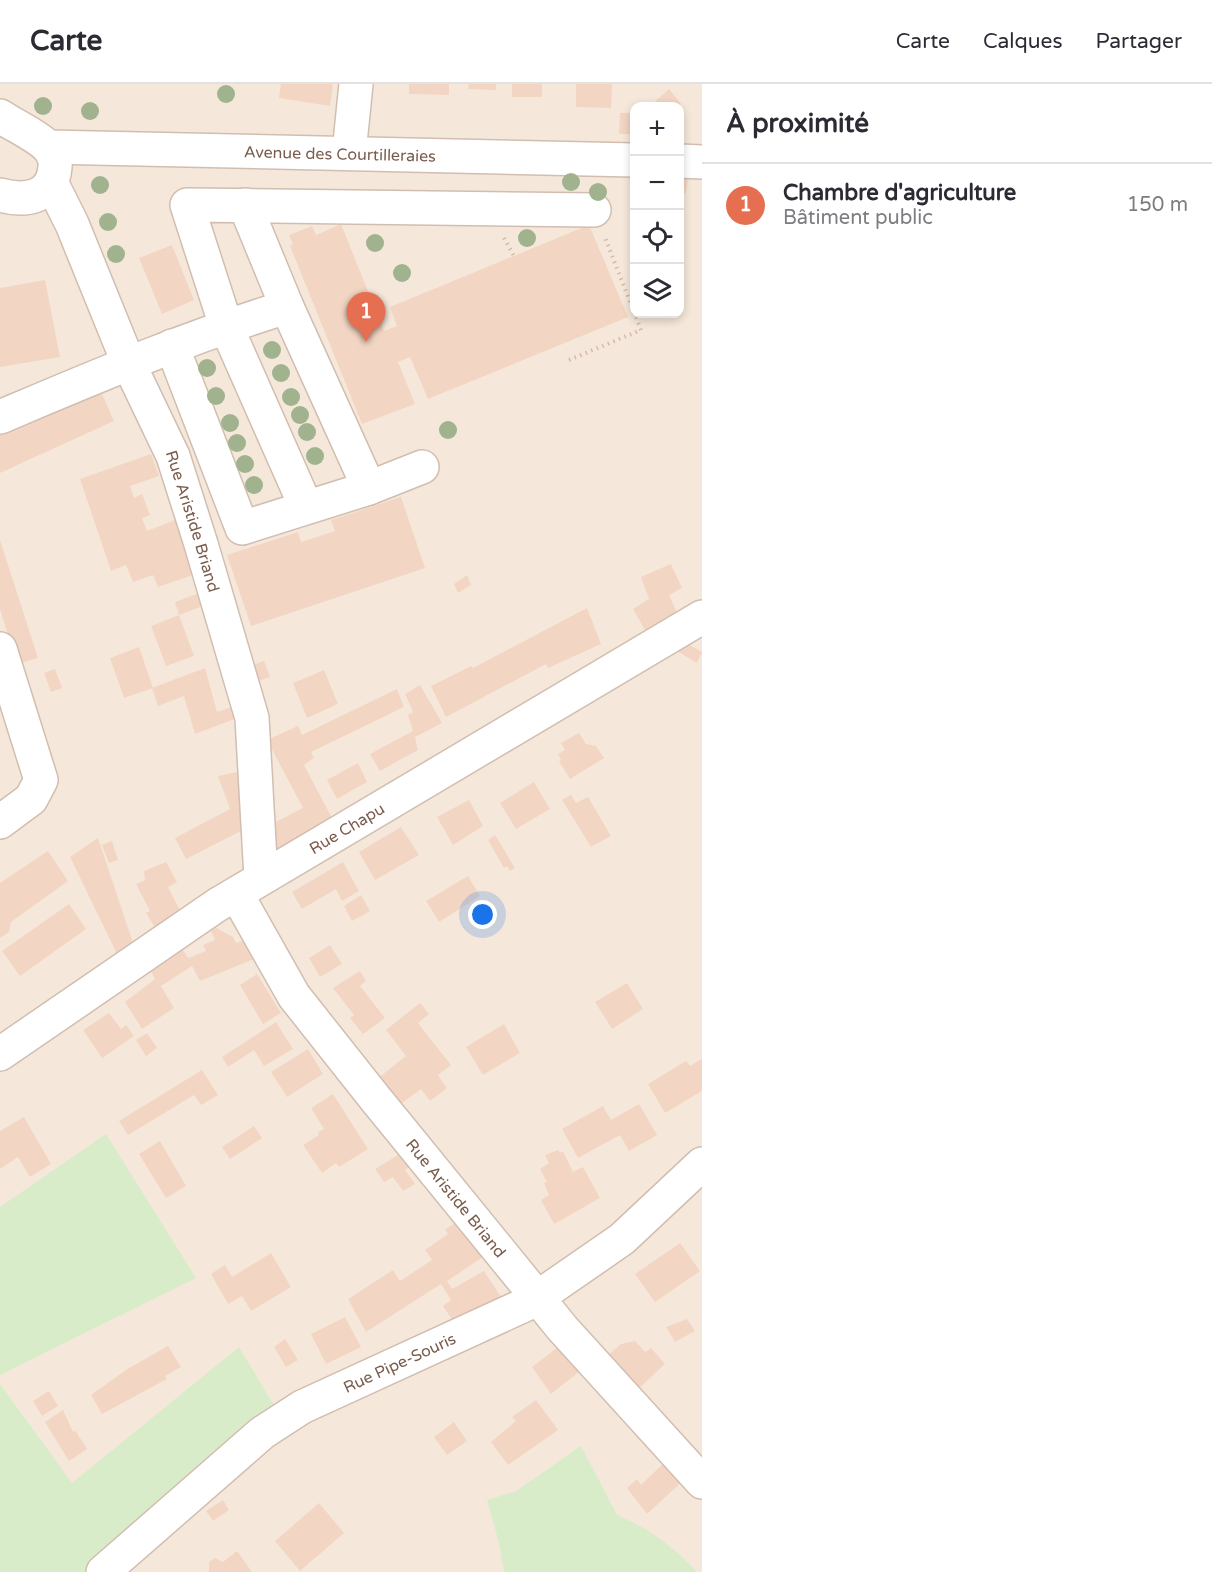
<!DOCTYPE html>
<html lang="fr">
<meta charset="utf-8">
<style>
:root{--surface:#fff;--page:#f2f2f3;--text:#2b2b33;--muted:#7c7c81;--line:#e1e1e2;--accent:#e76f51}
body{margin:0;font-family:"Varela Round",sans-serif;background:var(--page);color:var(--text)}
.controls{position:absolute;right:18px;top:18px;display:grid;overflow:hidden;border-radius:12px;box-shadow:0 3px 9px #0003}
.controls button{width:54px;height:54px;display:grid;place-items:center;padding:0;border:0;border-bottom:2px solid var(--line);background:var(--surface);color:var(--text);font:30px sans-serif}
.you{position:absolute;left:483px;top:831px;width:21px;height:21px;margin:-15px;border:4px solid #fff;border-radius:50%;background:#1a73e8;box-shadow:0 0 0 9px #1a73e833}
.badge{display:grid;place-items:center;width:39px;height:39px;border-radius:50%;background:var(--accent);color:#fff;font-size:20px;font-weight:700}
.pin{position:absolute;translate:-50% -50px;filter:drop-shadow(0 2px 3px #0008)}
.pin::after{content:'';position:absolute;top:32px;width:21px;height:18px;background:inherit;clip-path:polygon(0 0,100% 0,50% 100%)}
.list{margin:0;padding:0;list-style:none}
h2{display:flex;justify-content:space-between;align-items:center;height:78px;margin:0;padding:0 24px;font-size:26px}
h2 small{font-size:20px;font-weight:400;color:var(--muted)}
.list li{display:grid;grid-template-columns:39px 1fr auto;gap:18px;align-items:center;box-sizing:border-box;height:84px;padding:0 24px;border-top:2px solid var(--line)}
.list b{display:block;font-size:22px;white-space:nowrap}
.list p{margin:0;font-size:20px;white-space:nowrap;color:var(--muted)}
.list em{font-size:20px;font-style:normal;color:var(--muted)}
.icon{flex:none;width:33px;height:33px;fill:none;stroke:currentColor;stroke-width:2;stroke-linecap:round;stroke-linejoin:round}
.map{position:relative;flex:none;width:702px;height:1488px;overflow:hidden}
header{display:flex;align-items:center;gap:36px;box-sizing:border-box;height:84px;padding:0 30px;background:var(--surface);border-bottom:2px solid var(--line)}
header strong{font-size:28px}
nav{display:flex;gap:33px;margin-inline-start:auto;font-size:21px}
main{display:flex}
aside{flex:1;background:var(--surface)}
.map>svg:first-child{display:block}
.residential{fill:#f5e8da;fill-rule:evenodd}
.green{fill:#d8ecc9}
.building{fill:#f3d5c3}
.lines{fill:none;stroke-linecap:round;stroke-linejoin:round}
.minor-casing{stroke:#d1beb0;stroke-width:36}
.path{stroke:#d9b8a5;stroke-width:4;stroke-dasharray:1.5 4.5;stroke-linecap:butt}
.minor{stroke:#fff;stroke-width:33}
.tree{fill:#a0b28e}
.labels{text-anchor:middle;stroke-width:5;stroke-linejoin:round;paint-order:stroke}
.street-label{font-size:16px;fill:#7a5c4d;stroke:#fffaf3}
</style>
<header>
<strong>Carte</strong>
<nav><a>Carte</a><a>Calques</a><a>Partager</a></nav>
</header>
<main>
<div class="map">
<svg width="702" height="1488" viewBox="0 0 702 1488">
<rect width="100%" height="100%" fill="#fdf6ec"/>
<path class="residential" d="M0,0h702v1488h-702zM634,22h46v208h-46z"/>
<path class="green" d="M106,1050l90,144 -196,97v-168z
M239,1263l36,60 -180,165h-95v-188l72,99z
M581,1362l36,69c30,12 58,33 80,57h-193l-5,-29 -12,-43 29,-9z"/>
<path class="building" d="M281,0h52l-3,22 -51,-8z
M409,0h40v11l-40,-1z
M469,0h27v6l-28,-1z
M512,0h30v13h-30z
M576,0h36l-1,24 -35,-1z
M669,5l12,15 -2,2h-29z
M620,29h13l-1,21h-13z
M680,92h8l-2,17h-6z
M341,140l43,107 13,-5 -7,-19 199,-82 39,92 -200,82 -18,-42 -12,5 17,42 -53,20 -72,-178 3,-2 -4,-9 23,-9 4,9z
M172,161l22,55 -32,14 -23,-56z
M45,196l15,77 -60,10v-79z
M98,301l16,36 -114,52v-43z
M151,370l8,22 -29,10 4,12 8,-4 8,21 -8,3 5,13 28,-11 18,55 -35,12 -5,-12 -20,7 -7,-17 -15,6 -31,-92z
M401,413l24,71 -174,58 -24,-71 71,-23 3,10 34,-11 -4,-11z
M0,456l38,118 -21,6 -17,-55z
M671,480l11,24 -13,7 8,18 -31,19 -13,-23 16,-10 -8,-22z
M467,491l4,10 -13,8 -4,-9z
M199,509l4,13 -24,9 -4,-13z
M587,524l14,36 -53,24 -2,-4 -100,53 -15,-31 40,-20 2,2z
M179,531l15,41 -28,10 -15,-40z
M688,560l14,8 -5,11 -20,-12z
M139,563l14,41 -29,10 -14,-40z
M264,577l6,16 -15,5 -5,-16z
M205,584l12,44 17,-6 3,12 -42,16 -11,-38 -26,10 -6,-18z
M55,585l7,19 -11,4 -7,-19z
M324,586l14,34 -31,14 -14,-35z
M420,601l22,38 -27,14 3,13 -38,21 -10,-17 43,-23 -5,-16 5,-3 -8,-18z
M397,605l7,18 -93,45 3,6 -10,7 28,53 -58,35 -4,-28 33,-17 -36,-68 31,-14 4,9z
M579,649l7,11 10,2 8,12 -34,21 -11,-18 2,-1 -3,-6 7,-4 -4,-7z
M358,679l9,19 -30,17 -10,-19z
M242,687l5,57 -61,31 -11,-21 55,-29 -12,-33z
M534,698l16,27 -34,20 -16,-26z
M571,711l5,8 12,-6 23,39 -20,11 -29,-47z
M469,716l14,26 -30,19 -16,-28z
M401,743l18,28 -44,25 -16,-28z
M495,751l20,33 -5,3 -3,-5 -3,2 -16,-28z
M98,754l35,105 -16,11 -47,-97z
M112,757l6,19 -9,3 -7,-18z
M48,767l20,30 -57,41 -2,10 -9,6v-55z
M166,778l11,20 -9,5 13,25 -25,17 -10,-16 4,-2 -14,-27 9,-4 -1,-9z
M343,778l16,29 -17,10 -6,-12 -34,20 -10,-17z
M468,792l12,20 -41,26 -13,-21z
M361,811l9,16 -18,10 -8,-15z
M69,820l17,25 -66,47 -18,-25z
M216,844l17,9 3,6 9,-3 9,19 -54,22 -8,-15 -31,20 13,22 -32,21 -17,-27 30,-23 -4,-8 32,-21 5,8 18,-7 -3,-6 12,-5 -4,-9z
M330,861l12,19 -22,13 -11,-19z
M360,887l6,10 -6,5 25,32 -22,16 -13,-16 4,-3 -21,-27z
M257,890l24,39 -18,11 -23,-39z
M627,899l16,26 -31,20 -17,-27z
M420,919l9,11 -11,9 33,42 -13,10 9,13 -17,13 -9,-12 -23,17 -21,-27 29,-23 -20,-26z
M109,929l12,16 5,-4 8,11 -32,22 -19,-28z
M276,938l17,27 -29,17 -10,-16 -26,17 -6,-10z
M504,940l16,29 -37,22 -17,-28z
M147,949l10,15 -11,8 -10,-16z
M308,965l15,25 -36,23 -16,-25z
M702,975v32l-37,22 -17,-29 38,-23 4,5z
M202,986l16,25 -17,10 -7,-10 -66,40 -9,-14z
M333,1010l35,55 -29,18 -3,-4 -14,10 -19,-28 16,-10 -1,-3 6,-3 -13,-21z
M639,1020l18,31 -28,16 -9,-16 -42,23 -16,-29 41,-23 8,14z
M24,1033l27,47 -21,13 -12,-20 -18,12v-38z
M254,1042l8,12 -32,21 -8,-12z
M160,1057l26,45 -20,12 -27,-44z
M558,1066l2,3 3,-2 10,21 10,-5 17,31 -46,26 -13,-24 8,-5 -5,-12 3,-1 -7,-13 9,-6 -4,-8z
M403,1068l10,12 -8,6 10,14 -12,7 -10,-14 -9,5 -9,-13z
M456,1138l30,33 -39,26 5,8 32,-18 23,35 -50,21 -14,-21 8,-6 -10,-16 -75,48 -18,-33 45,-29 7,11 32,-21 -7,-10 23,-16 -3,-4z
M680,1159l20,28 -45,31 -20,-28z
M271,1169l20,34 -40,24 -9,-15 -14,8 -17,-30 14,-9 7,12z
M345,1233l16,30 -35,17 -15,-30z
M687,1235l8,12 -20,11 -9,-15z
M285,1255l13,21 -12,7 -12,-20z
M635,1257l10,11 6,-4 14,16 -29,27 -30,-34 15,-13z
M562,1260l22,24 -33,26 -19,-27z
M168,1262l13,21 -16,9 2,3 -65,35 -11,-19 38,-27z
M49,1307l9,15 -16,10 -9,-15z
M536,1316l22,30 -50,35 -17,-23 25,-21 -4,-4z
M63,1326l10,22 2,-2 12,19 -18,12 -24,-39z
M454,1338l13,19 -20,14 -13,-18z
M668,1375l17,20 -38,35 -20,-26 10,-9 4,6z
M223,1416l6,10 -16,11 -7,-10z
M319,1419l25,30 -44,38 -25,-30z
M237,1467l15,21h-43v-10l6,-4 8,4z"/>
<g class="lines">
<g class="minor-casing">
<g id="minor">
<path d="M0,32c15,10 34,18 47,30 5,5 9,14 8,21 -2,31 -30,35 -55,28"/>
<path id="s1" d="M48,63l586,13"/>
<path d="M349,69l7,-69"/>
<path d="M680,77l22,1"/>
<path id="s2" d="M52,100l20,40 56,138 45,94 28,88 51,174 9,160"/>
<path d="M245,121l42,102 82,181"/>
<path d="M172,262l70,182 127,-40 53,-21"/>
<path d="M0,333c95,-40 188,-80 287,-110"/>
<path d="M306,423l-80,-181 -39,-121 407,5"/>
<path d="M0,565l41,131 -10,19 -31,23"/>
<path id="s3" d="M237,811l57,101 80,101 189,232 139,153"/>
<path id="s4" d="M0,970l217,-149 485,-288"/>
<path id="s5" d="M103,1488l159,-139 40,-26 229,-105 91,-63 80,-75"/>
</g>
</g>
<path class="path" d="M504,154l10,18
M569,276l72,-30 -37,-95"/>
<use href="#minor" class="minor"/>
</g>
<g class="tree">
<circle cx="226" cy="10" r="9"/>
<circle cx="43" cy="22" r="9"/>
<circle cx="90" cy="27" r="9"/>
<circle cx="571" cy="98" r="9"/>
<circle cx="100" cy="101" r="9"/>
<circle cx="598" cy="108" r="9"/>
<circle cx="108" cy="138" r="9"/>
<circle cx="527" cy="154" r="9"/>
<circle cx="375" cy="159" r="9"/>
<circle cx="116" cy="170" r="9"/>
<circle cx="402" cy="189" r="9"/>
<circle cx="272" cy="266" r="9"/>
<circle cx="207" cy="284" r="9"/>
<circle cx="281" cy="289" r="9"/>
<circle cx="216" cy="312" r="9"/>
<circle cx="291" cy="313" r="9"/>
<circle cx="300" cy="331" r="9"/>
<circle cx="230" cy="339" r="9"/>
<circle cx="448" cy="346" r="9"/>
<circle cx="307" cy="348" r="9"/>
<circle cx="237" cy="359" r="9"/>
<circle cx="315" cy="372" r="9"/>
<circle cx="245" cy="380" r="9"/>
<circle cx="254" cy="401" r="9"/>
</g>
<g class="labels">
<g class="street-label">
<text dy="6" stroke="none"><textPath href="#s1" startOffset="292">Avenue des Courtilleraies</textPath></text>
<text dy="6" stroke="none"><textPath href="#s2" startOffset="366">Rue Aristide Briand</textPath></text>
<text dy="6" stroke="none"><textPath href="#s4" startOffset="414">Rue Chapu</textPath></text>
<text dy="6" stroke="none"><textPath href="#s3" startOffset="375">Rue Aristide Briand</textPath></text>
<text dy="6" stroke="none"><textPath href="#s5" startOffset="366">Rue Pipe-Souris</textPath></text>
</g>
</g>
</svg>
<div class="controls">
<button>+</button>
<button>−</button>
<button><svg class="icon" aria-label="locate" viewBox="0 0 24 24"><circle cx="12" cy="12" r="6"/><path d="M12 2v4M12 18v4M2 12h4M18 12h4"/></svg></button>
<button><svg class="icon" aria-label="layers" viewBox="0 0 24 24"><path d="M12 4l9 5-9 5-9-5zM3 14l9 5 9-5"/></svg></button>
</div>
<div class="you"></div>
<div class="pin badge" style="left:366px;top:258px">1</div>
</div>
<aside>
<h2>À proximité<small></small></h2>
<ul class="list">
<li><span class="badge">1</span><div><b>Chambre d'agriculture</b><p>Bâtiment public</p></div><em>150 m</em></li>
</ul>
</aside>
</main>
